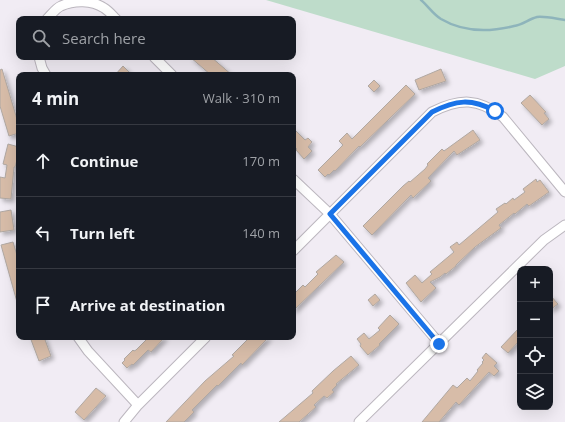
<!DOCTYPE html>
<meta charset="utf-8">
<style>
:root{--surface:#171b24;--page:#20242c;--text:#f1f3f6;--muted:#9ea1a6;--line:#363941}
body{margin:0;font-family:"Open Sans",sans-serif;background:var(--page);color:var(--text)}
.controls{position:absolute;right:12px;bottom:12px;display:grid;overflow:hidden;border-radius:8px;box-shadow:0 4px 16px #0002}
.controls button{width:36px;height:36px;display:grid;place-items:center;padding:0;border:0;border-bottom:1px solid var(--line);background:var(--surface);color:var(--text);font:20px sans-serif}
.stop{position:absolute;width:12px;height:12px;margin:-9px;border:3px solid #1a73e8;border-radius:50%;background:#fff}
.stop.end{background:#1a73e8;border-color:#fff;box-shadow:0 1px 4px #0008}
.list{margin:0;padding:0;list-style:none}
h2{display:flex;justify-content:space-between;align-items:center;height:52px;margin:0;padding:0 16px;font-size:17px}
h2 small{font-size:13px;font-weight:400;color:var(--muted)}
.list li{display:grid;grid-template-columns:26px 1fr auto;gap:12px;align-items:center;box-sizing:border-box;height:72px;padding:0 16px;border-top:1px solid var(--line)}
.list b{display:block;font-size:15px;white-space:nowrap}
.list em{font-size:13px;font-style:normal;color:var(--muted)}
.icon{flex:none;width:22px;height:22px;fill:none;stroke:currentColor;stroke-width:2;stroke-linecap:round;stroke-linejoin:round}
.map{position:relative;flex:none;width:565px;height:422px;overflow:hidden}
.search{position:absolute;background:var(--surface);box-shadow:0 4px 16px #0002;left:16px;top:16px;width:280px;height:44px;display:flex;align-items:center;gap:10px;box-sizing:border-box;padding:0 14px;border-radius:8px;color:var(--muted);font-size:15px}
.panel{position:absolute;background:var(--surface);box-shadow:0 4px 16px #0002;left:16px;top:72px;width:280px;height:268px;border-radius:8px}
.map>svg:first-child{display:block}
.green{fill:#bedcca}
.lines{fill:none;stroke-linecap:round;stroke-linejoin:round}
.stream{stroke:#8eb4bb;stroke-width:2.5}
.building{fill:#d7bca8;stroke:#b0a8a2;filter:url(#shadow)}
.minor-casing{stroke:#bcb7bf;stroke-width:11}
.minor{stroke:#fff;stroke-width:9}
.route{stroke:#1a73e8;stroke-width:5}
</style>
<div class="map">
<svg width="565" height="422" viewBox="0 0 565 422">
<defs>
<filter id="shadow"><feDropShadow dx="3" dy="3" stdDeviation="2" flood-color="#0004"/></filter>
</defs>
<rect width="100%" height="100%" fill="#f1ecf4"/>
<path class="green" d="M266,0h299v66l-30,13z"/>
<g class="lines">
<path class="stream" d="M421,0c7,6 12,14 20,19 22,13 49,13 73,7 8,-1 15,-7 23,-9 8,-1 20,2 28,3"/>
</g>
<path class="building" d="M190,57h21l21,18h-21z
M123,66l9,9h-17z
M2,69l17,57v7l-10,3 -9,-30v-36z
M441,69l5,12 -27,9 -4,-10z
M374,80l6,6 -6,6 -6,-6z
M406,85l9,9 -55,53 -1,-1 -24,25 -1,-1 -5,5 -1,-1 -3,3 -7,-7 25,-25 -4,-4 8,-8 5,6z
M530,95l16,17 -2,1 5,6 -7,6 -21,-22z
M293,128l12,12 3,-2 4,4 -4,5 4,4 -8,8 -8,-9 1,-1 -4,-4z
M473,130l7,10 -23,15 -3,-4 -26,27 3,3 -18,17 -2,-3 -39,40 -9,-9 40,-40 6,-5 1,1 15,-13 3,-4 -1,-1 15,-15 2,2z
M8,144l11,3v6l-4,14h-1l-3,32 -11,-1v-21l5,1 2,-13 -4,-1z
M536,179l1,3 3,-2 9,12 -20,14 -2,-2 -12,10 -1,-1 -15,12 2,3 -26,19 -19,18v1l-10,8 -1,-1 -5,4 -10,5 6,6 -15,14 -15,-19 9,-8 7,8 10,-9 -2,-2 24,-20 -4,-5 7,-5 2,3 39,-33 -2,-3 9,-6 1,1 7,-6 1,2 11,-8 -2,-3z
M11,210l3,20 -14,2v-20z
M13,242l6,20v39l-2,1 -16,-57z
M336,255l8,7 -51,49v-16l10,-10 2,2 13,-13 -2,-2z
M375,294l5,6 -7,6 -5,-6z
M550,295l8,9 -8,6z
M390,315l9,9 -20,20 1,1 -12,10 -8,-9 1,-2 -4,-5 7,-6 5,6 11,-9 -2,-2z
M520,327v13l-12,13 -7,-6z
M30,337h14l7,19 -12,5z
M149,337h16l-14,15 -3,-2 -15,15 -1,-1 -5,4 -5,-5 3,-3 -1,-1 9,-9 1,1 2,-1z
M250,337h19l-27,28 -1,-2 -23,23 -1,-1 -25,25 2,2 -10,10h-18l39,-41 29,-25 -2,-1z
M486,353l11,10 -3,3 5,5 -5,5 -5,-4 -30,33 -3,-3 -17,20h-17l31,-37 4,3 10,-10 3,3 8,-10 -1,-1 6,-7 -1,-1 2,-2 -2,-2z
M351,356l8,9 -23,19 1,1 -5,5 2,2 -7,6 -3,-2 -10,9 2,2 -17,15h-20l34,-29 -1,-2 21,-20z
M96,388l10,8 -22,24 -9,-8z"/>
<g class="lines">
<g class="minor-casing">
<path id="minor" d="M47,19c4,-4 9,-11 14,-13 13,-6 31,-6 43,2 5,3 8,7 12,11
M39,57l3,11 4,7
M154,57l18,18
M293,179l37,35 109,129
M293,251l139,-139c28,-14 46,-14 71,5l62,75
M78,337l10,14 50,54
M124,422l14,-17 68,-68
M359,422l185,-182 21,-15"/>
</g>
<use href="#minor" class="minor"/>
</g>
<g class="lines">
<path class="route" d="M439,344l-109,-130 102,-102c24,-12 39,-14 63,-1"/>
</g>
</svg>
<div class="controls">
<button>+</button>
<button>−</button>
<button><svg class="icon" aria-label="locate" viewBox="0 0 24 24"><circle cx="12" cy="12" r="6"/><path d="M12 2v4M12 18v4M2 12h4M18 12h4"/></svg></button>
<button><svg class="icon" aria-label="layers" viewBox="0 0 24 24"><path d="M12 4l9 5-9 5-9-5zM3 14l9 5 9-5"/></svg></button>
</div>
<div class="stop" style="left:495px;top:111px"></div>
<div class="stop end" style="left:439px;top:344px"></div>
<div class="search"><svg class="icon" aria-label="search" viewBox="0 0 24 24"><circle cx="10" cy="10" r="6"/><path d="M15 15l6 6"/></svg>Search here</div>
<section class="panel">
<h2>4 min<small>Walk · 310 m</small></h2>
<ul class="list">
<li><svg class="icon" aria-label="ahead" viewBox="0 0 24 24"><path d="M12 20V5M6 11l6-6 6 6"/></svg><div><b>Continue</b></div><em>170 m</em></li>
<li><svg class="icon" aria-label="left" viewBox="0 0 24 24"><path d="M17 20v-9H6M10 6l-5 5 5 5"/></svg><div><b>Turn left</b></div><em>140 m</em></li>
<li><svg class="icon" aria-label="arrive" viewBox="0 0 24 24"><path d="M6 21V4h12l-3 4 3 4H6"/></svg><div><b>Arrive at destination</b></div></li>
</ul>
</section>
</div>
